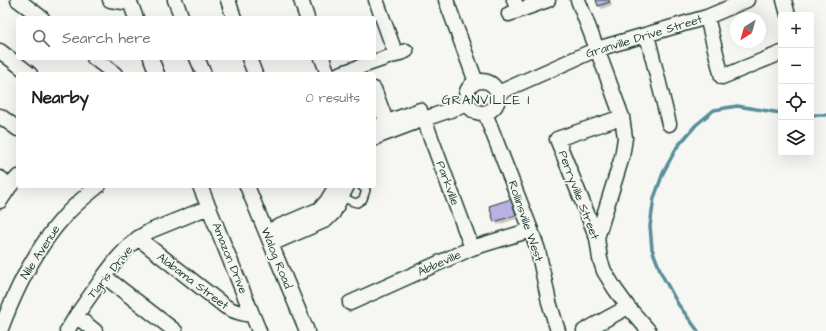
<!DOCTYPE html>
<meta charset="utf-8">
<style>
:root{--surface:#fff;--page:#f6f6f6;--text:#222;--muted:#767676;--line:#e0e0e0}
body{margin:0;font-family:"Architects Daughter",sans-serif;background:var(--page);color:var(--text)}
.controls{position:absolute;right:12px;top:12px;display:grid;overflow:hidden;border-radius:4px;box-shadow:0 4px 16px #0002}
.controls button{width:36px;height:36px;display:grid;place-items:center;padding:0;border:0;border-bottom:1px solid var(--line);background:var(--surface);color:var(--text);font:20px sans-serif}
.compass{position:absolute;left:730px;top:12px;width:36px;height:36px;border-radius:50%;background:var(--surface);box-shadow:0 4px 16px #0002;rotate:217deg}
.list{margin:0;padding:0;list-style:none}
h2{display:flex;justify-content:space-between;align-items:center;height:52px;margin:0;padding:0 16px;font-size:17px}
h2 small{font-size:13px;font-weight:400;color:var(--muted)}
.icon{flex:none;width:22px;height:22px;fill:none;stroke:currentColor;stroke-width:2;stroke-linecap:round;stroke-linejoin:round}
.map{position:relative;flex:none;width:826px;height:331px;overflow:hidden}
.search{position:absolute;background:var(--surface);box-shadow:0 4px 16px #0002;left:16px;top:16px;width:360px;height:44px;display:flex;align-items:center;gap:10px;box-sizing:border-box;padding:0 14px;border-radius:4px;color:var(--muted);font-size:15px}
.panel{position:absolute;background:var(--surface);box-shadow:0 4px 16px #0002;left:16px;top:72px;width:360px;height:116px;border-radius:4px}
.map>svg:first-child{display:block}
.shadow{fill:#0003}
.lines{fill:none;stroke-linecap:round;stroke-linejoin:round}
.stream{stroke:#578e9a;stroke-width:3.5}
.building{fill:#b9b1e3;stroke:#1f3d34}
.lane-casing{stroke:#1f3d34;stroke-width:10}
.street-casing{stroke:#1f3d34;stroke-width:17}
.lane{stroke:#f6f6f2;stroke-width:7}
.street{stroke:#f6f6f2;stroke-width:14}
.labels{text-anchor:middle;stroke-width:3.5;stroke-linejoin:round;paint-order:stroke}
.street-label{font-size:12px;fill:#1f3d34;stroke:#f6f6f2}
.neighbourhood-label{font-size:13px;letter-spacing:1px;fill:#1f3d34;stroke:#f6f6f2}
</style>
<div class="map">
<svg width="826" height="331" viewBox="0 0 826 331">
<rect width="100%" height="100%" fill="#f6f6f2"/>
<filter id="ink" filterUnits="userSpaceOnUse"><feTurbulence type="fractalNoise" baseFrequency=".025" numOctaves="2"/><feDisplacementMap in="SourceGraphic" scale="8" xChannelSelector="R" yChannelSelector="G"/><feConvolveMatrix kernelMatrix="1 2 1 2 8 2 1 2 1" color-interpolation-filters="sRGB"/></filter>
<g filter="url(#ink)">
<path class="shadow" d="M597,0h13l2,5 -10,4 -3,-3z
M511,200l3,3 5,15 -21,7 -3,-4z"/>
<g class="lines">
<path class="stream" d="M811,115h15
M698,331l-20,-27 -16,-29 -10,-26 -2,-23 4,-28 9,-25 14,-26 19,-22 18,-15 23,-4 44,7"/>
</g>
<path class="building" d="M596,0h13l1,2 -12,4z
M511,199l5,16 -22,7 -5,-16z"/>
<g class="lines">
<g class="lane-casing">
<path id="lane" d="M340,196l13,6 4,1 6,-4 3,-9 -5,-4"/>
</g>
<g class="street-casing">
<path id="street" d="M18,0l24,18
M110,0l20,3
M129,0l7,18
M175,0l7,18
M228,0l6,18
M301,0l6,18
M376,0l20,55
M446,0l30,82
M514,0l4,11
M578,0l19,49 25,68 3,21 -3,19 -25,81
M784,0l4,15
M509,14l39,-14
M707,17l15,60 59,-24
M647,35l22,89
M0,51l30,23
M94,58l21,16
M151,58l6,16
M197,58l7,16
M249,58l6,16
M322,58l6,16
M339,74l67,-23
M466 97a16 16 0 1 1 32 0a16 16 0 1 1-32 0Z
M374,89l15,40
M498,93l99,-44 110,-32 40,-17
M485,113l46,117 7,20 11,52 9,29
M0,116l18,13
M622,117l-65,22 40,99 3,21 4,12 11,18 13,18 21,24
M424,119l48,129
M374,127l46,-17
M374,139l2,-2 48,-18 44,-15
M0,178l10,8
M200,186l59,145
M247,186l60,145
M0,201l10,-15 8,-9
M266,232l54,-23 7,-8 9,-15
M138,238l88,69c9,5 16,7 26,8
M271,244l55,-24 7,-7 14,-27
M104,276l71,55
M350,303l122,-55 59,-18
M76,316l19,15
M0,331c15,-40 35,-82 64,-114 10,-12 22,-21 34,-31
M67,331l9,-15 28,-40 13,-17 11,-12 10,-9 12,-7 59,-24
M584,331l44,-24"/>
</g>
<use href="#lane" class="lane"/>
<use href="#street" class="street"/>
</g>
</g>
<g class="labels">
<g class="street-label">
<text transform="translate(644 36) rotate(-17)" y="4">Granville Drive Street</text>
<text transform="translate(448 183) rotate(70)" y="4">Parkville</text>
<text transform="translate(579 195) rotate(69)" y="4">Perryville Street</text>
<text transform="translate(526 221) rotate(71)" y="4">Rollinsville West</text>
<text transform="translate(40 252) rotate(-57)" y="4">Nile Avenue</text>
<text transform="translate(230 258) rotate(68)" y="4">Amazon Drive</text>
<text transform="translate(277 258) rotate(68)" y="4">Walog Road</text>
<text transform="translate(439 263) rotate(-24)" y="4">Abbeville</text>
<text transform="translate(110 272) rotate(-51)" y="4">Tigris Drive</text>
<text transform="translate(193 281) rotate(37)" y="4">Alabama Street</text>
</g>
<g class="neighbourhood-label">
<text x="486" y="104">GRANVILLE I</text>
</g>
</g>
</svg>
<div class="controls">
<button>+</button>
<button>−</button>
<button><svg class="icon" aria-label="locate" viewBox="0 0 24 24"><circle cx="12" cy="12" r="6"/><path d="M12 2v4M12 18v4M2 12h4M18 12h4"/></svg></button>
<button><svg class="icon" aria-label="layers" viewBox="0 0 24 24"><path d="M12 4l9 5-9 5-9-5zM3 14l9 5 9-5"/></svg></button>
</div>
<svg class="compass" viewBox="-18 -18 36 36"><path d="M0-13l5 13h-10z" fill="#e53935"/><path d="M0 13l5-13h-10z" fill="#767676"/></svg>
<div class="search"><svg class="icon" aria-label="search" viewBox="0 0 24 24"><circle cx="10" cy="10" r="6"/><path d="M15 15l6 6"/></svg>Search here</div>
<section class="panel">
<h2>Nearby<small>0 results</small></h2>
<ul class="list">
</ul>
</section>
</div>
